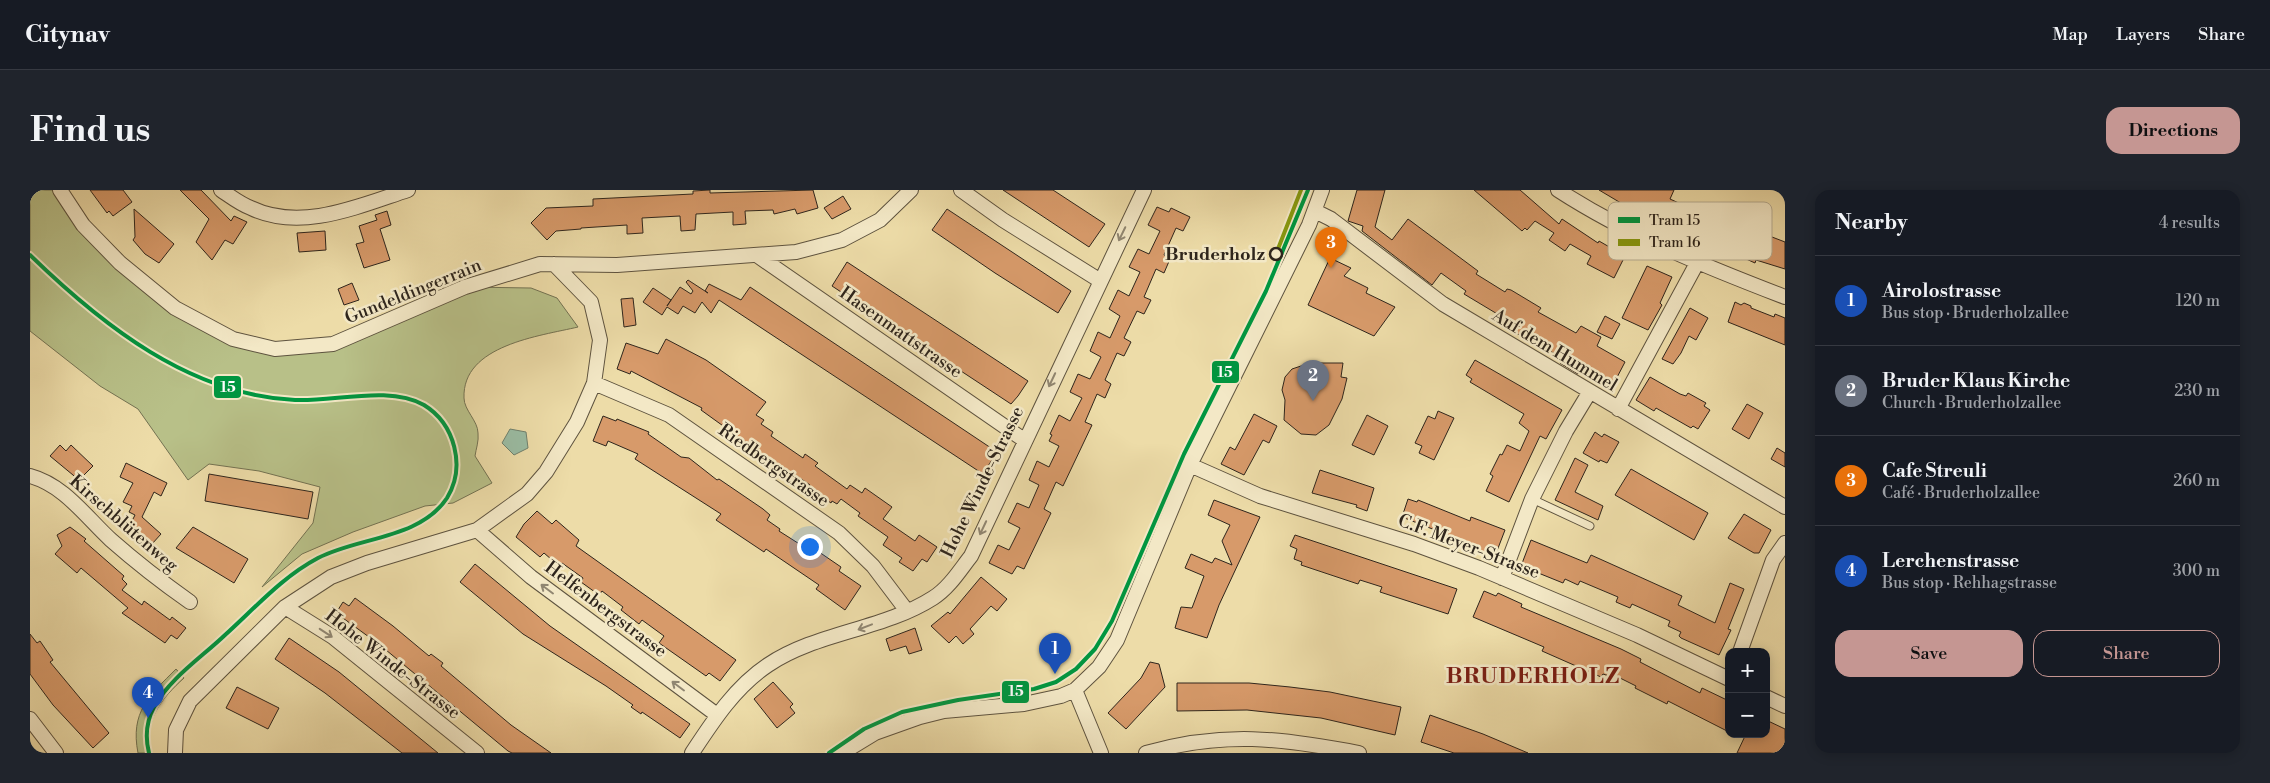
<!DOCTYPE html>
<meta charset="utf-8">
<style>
:root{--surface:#171b24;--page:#20242c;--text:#f1f3f6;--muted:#9ea1a6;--line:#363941;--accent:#c59692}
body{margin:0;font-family:"Libre Bodoni",serif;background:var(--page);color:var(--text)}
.controls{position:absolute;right:15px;bottom:15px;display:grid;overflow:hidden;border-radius:10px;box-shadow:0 2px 12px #0003}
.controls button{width:45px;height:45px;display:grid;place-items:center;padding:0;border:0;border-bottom:1px solid var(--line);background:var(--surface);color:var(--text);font:25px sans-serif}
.you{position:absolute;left:779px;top:356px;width:18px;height:18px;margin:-12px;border:4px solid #fff;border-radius:50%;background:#1a73e8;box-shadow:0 0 0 8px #1a73e833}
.badge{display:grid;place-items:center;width:32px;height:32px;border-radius:50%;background:var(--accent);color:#fff;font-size:16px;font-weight:700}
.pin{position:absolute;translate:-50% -41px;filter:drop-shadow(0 1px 2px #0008)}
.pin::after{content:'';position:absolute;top:26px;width:18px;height:15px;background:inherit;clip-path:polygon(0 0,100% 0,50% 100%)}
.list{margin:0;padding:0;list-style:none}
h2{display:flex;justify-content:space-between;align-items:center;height:65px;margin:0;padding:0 20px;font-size:21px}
h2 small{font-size:16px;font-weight:400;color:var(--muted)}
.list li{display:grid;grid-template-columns:32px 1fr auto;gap:15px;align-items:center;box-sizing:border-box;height:90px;padding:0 20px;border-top:1px solid var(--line)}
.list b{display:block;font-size:19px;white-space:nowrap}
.list p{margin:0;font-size:16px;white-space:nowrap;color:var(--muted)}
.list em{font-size:16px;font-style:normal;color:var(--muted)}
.actions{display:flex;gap:10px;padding:15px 20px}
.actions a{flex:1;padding:11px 0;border:1px solid var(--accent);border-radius:15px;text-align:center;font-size:18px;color:var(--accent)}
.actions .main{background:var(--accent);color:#111}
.map{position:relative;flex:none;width:1755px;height:563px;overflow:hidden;border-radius:15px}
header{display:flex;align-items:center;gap:30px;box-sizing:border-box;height:70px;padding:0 25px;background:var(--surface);border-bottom:1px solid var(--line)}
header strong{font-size:24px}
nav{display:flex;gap:28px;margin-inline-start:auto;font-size:18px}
.intro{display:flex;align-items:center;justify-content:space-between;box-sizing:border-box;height:120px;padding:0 30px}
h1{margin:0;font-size:35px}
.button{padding:12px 22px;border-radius:15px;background:var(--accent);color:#111;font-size:18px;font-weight:700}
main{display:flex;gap:30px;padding:0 30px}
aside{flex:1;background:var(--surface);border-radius:15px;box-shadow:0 2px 12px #0003}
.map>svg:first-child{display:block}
.green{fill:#b8c088;stroke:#737252}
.water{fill:#9abca3;stroke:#6f806d}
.building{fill:#d79a6a;stroke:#2e251c}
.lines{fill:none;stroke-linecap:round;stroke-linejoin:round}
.service-casing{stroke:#5e533f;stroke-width:9}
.minor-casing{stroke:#5e533f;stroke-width:16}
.service{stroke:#f3e8c6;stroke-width:7}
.minor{stroke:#f3e8c6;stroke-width:14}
.tram-1-casing{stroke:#f3e8c6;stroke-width:8}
.tram-2-casing{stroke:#f3e8c6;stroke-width:8}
.tram-1{stroke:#009640;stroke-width:4}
.tram-2{stroke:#889810;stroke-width:4}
.oneway{stroke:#908671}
.stop-dot{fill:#f3e8c6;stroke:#2e251c;stroke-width:2.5}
.labels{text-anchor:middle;stroke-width:5;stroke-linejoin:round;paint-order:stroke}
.stop-label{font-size:18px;font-weight:bold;fill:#2e251c;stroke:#f3e8c6;text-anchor:end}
.street-label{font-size:18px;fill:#2e251c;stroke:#f3e8c6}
.district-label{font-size:22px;font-weight:bold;letter-spacing:1px;fill:#7a1f14;stroke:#f3e8c6}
.key{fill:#f3e8c6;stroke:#b8ae93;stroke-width:1}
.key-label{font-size:14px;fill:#2e251c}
.line-badge{stroke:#f3e8c6;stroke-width:2}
.badge-label{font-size:14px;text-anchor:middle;font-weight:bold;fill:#fff}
</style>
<header>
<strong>Citynav</strong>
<nav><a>Map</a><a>Layers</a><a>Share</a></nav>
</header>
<div class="intro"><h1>Find us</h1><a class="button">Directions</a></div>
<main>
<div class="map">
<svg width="1755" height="563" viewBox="0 0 1755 563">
<rect width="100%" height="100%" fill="#eddca8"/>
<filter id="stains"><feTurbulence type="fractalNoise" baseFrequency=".004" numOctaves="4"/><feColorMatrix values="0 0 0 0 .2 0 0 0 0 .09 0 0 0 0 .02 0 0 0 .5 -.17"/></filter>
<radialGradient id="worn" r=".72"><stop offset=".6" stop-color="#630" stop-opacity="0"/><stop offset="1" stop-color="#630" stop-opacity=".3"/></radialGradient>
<path class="green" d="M0,0h30l23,35 92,83 100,41 58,-5 132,-57 66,1 26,10 21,29c-38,9 -116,18 -114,71 0,12 14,23 14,35 1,8 -2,16 -3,23l17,27 -39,20 -28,3 -72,26 -51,22 -40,33 51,-64 7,-36 -61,-16 -50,-7 -21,16 -50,-71 -38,-23 -70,-55z
M146,479l8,9c-22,20 -42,43 -32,75h-14c-8,-41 11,-57 38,-84z"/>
<path class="water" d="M480,239l16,3 2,16 -14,7 -12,-12z"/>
<path class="building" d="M60,0h33l9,12 -19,14 -4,-5 -2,2z
M150,0h21l30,31 3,-5 13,6 -14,22 -8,-4 -13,20 -16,-18 13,-23z
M680,0v3l103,-3 5,18 -21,6 -2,-5 -21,5 -1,-4 -28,1 1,13 -13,1v-13l-37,2 -1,16 -14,1 -1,-15 -38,2 1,15 -16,1v-9l-46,3v1l-25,2 -9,9 -16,-17 15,-15 47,-2v-7l100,-5v-3z
M973,0h50l52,34 -16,23z
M1327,0h28l-10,37 17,13 16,-21 70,52 -2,3 29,18 2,-3 4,1 30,18 -3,4 38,21 5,-7 20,11 -4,9 28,16 -12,23 -7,-4 -7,2 -2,-7 -15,-9 -4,7 -18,-11 3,-5 -68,-36 4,-7 -35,-21 2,-3 -25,-18 -9,12 -70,-54 1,-5 -15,-5z
M1444,0h46l39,34 3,-5 36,24 1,-2 26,15 -11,22 -27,-14 4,-8 -21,-12 -5,7 -16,-11 5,-7 -19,-12 -8,9 -2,-2 -3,3z
M1569,0h75l-4,9 11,5 -2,4 5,2 -7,18 -45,-21 -1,2z
M813,6l8,13 -19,10 -8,-11z
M1127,17l12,5 2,-4 19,9 -7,14 -7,-3 -12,27 6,4 -6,14 -8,-4 -12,28 7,3 -7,14 -7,-3 -13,27 7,4 -7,14 -7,-3 -12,27 6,4 -6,14 -8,-4 -12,28 7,3 -29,61 -7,-4 -12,27 7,4 -27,56 -7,-3 -5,8 -23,-11 9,-18 11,5 11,-22 -12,-6 9,-19 12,5 10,-23 -10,-5 8,-19 12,6 10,-21 -10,-5 3,-6 -2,-1 9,-19 11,6 12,-23 -12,-6 8,-18 12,5 11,-22 -11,-6 8,-19 12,6 10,-22 -11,-7 9,-19 11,6 11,-24 -11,-5 9,-18 11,5 11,-23 -12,-6z
M104,19l40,35 -15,19 -14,-9 -12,-14 2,-3z
M917,19l124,82 -13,22 -63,-40 -63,-43z
M357,21l4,14 -11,4 10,31 -26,8 -8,-24 8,-2 -5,-16 18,-6 -2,-5z
M1682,24l73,28v27l-29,-9 -1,3 -53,-24z
M295,41l1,19 -27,2 -2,-19z
M1300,68l21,10 -7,8 24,12 -2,5 29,14 -21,29 -66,-31z
M817,72l181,119 -10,15 -7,8 -179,-118z
M1617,76l25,11 -12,26 2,2 -14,25 -26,-12z
M658,90l20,13 -3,-2 4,-7 32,16 9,-13 247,165 -14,22 -264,-174 -8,13 -9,-11 -7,11 -12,-7 -5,8 -11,-7 -5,8 -19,-13 10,-14 18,12 -4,6 13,-19 11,7 2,-3 -7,-9z
M322,93l7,17 -15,5 -6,-16z
M603,108l3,27 -12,2 -3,-28z
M1705,112l6,3 3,-2 7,3v2l23,9 1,-3 10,4v27l-57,-23z
M1660,118l18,10 -12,22 -7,-4 -8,17 -8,11 -11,-5z
M1575,126l15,8 -8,15 -15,-7z
M636,149l40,21 60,42 -10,13 8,5 -3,4 12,8 -2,4 32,22 2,-4 13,9 -3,3 32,23 3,-4 12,8 3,-5 27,19 -9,12 32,22 4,-6 18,12 -10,15 -5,-3 -9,12 -14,-9 3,-4 -19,-13 5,-8 -30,-21 2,-3 -19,-14 -4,5 -5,-3 -1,2 -22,-16 1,-2 -22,-15 -1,2 -86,-62 1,-2 -71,-37 -1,3 -13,-5 9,-26 32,11z
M1445,170l87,50 -16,29 -6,-3 -31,66 -23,-11 7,-15 -3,-2 10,-20 2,1 5,-10 13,6 9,-20 -10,-8 5,-9 -54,-32 2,-3 -6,-4z
M1280,173h33l-2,14 6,1 -5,21 -13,26 -13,10 -15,-1 -17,-14 1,-20 -3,-10 3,-13 7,-8z
M1620,187l30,17 6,2 2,-3 18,10 -2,3 6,4 -12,19 -5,-3 -2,2 -35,-20 -2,3 -18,-11z
M1717,214l16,9 -14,26 -17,-10z
M1408,221l16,7 -20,42 -15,-7 3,-7 -7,-3 13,-27 7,3z
M1224,224l23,12 -8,17 -6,-3 -19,35 -23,-11 9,-17 5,3z
M1337,225l21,11 -14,29 -22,-10z
M573,226l13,5 1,-2 32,13 -1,2 23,16 10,7 8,1 28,22 2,-1 44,30 7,6 -3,5 13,9 -1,2 22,14 2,-4 38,26 -2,4 22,15 -16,24 -29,-21 3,-4 -53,-36 -2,3 -48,-32 5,-6 -86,-55 3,-5 -30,-13 -2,5 -13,-5z
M1565,242l7,5 2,-3 15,8 -12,21 -7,-3 -1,2 -16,-9z
M30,255l6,6 5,-6 22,21 -14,14 -29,-24z
M1747,258l8,5v14l-14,-8z
M1545,268l13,7 -13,27 28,14 -5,14 -43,-20z
M96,273l41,20 -6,13 -7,-4 -12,25 19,17 -9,10 -22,-19 5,-10 -6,-3 3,-6 -9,-4 10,-19 -13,-6z
M1601,279l77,44 -14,27 -79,-45z
M1290,280l54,18 -7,23 -11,-4 1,-2 -45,-12z
M179,284l104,18 -5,27 -103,-18z
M1378,309l9,3 1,-2 52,21 1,-4 34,13 -10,26 -8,-3 -2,3 -16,-6 1,-4 -8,-2 1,-3 -61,-24z
M1184,310l46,17 -41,88 -12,33 -32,-10 6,-21 11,1 12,-32 -19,-8 6,-14 21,9 3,-5 17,7 -10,-24 8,-16 -22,-10z
M507,321l15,13 4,-4 23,20 -3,6 160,114 -16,21 -11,-8 -3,3 -47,-33 5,-7 -22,-16 -3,4 -18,-14 2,-3 -21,-16 -3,4 -18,-13 2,-4 -21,-15 -3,3 -15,-13 -4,4 -24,-20 8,-13z
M1714,324l27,16 -12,23h-5l-26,-15z
M40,337l16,12 -2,2 40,35 -2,3 5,5 -5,6 20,15 2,-4 26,19 2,-3 14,11 -9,11 -6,-4 -6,8 -43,-30 6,-5 -47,-40 -4,5 -22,-19 7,-8 -5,-11z
M163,337l55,32 -14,24 -58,-35z
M1265,345l162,54 -9,25 -68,-22 2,-5 -22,-7 -2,4 -57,-19 1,-3 -8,-3 3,-10 -7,-3z
M1501,350l56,23 4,-8 49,22 42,19 -4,9 37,18 15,-40 14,6 -16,40 3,1 -12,25 -38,-17 -2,-2 2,-4 -13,-6 2,-5 -38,-17 -2,4 -14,-6 2,-5 -38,-16 -2,4 -13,-6 -2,4 -42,-17z
M445,374l75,62 140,98 -10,14 -38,-26 -1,2 -10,-7 2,-2 -27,-19 -83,-52 -63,-52z
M951,387l26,22 -10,12 -6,-5 -21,23 4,5 -11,10 -7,-8 -7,7 -18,-17 17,-14 2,2z
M1454,401l12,5 2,-3 24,11 -1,3 100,42 20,10 -1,3 60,31 2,-5 27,13v31l-61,-31 -1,3 -32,-16 1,-2 -26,-13 -1,3 -6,-2 -2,3 -59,-26 2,-4 -71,-30z
M325,408l38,28 36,30 2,-2 12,9 -2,3 70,59 40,28h-39l-4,-2 -128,-106 -44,-32 7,-11 6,4z
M885,438l7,22 -13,4 -3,-8 -16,5 -4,-12z
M0,444l7,9 3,-2 13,19 -3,2 59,71 -16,15 -40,-43 -23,-31z
M259,448l50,34 99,81h-36l-77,-60 -50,-34z
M1120,472l9,2 6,23 -39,42 -18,-16 33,-35z
M743,492l20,22 -3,3 5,6 -18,15 -23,-29z
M1147,493h72l41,4 40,5 71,15 -6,28 -74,-17 -74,-8 -70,1z
M207,497l42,21 -11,21 -42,-21z
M1400,525l53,19 45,19h-74l-33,-11z
M1736,530l19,9v24h-48l9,-19h20z"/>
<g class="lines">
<g class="service-casing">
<path id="service" d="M1502,309l58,27"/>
</g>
<g class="minor-casing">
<path id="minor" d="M30,0l23,35 37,38 55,45 58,31 42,10 58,-5 132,-57 75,-23 77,1 179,-13 46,-12 38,-20 31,-30
M191,0c9,6 19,14 30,18 50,24 108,-2 157,-18
M931,0l42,30 96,60
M1528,0c71,46 149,77 227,107
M1285,21l16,8 112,85 342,203
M728,66l266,184
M564,193l75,32 170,118 34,33 34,45
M1588,219l79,-146
M1160,275l70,31 154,48 65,24 158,67 92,44
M0,286c34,9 56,41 81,64 25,22 52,43 79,62
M447,340l54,47 186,138
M1472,388l30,-79 34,-68 23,-38
M255,417l48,30 144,116
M1710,462l33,-92 12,-17
M1045,500l26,63
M1736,507l19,9
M0,529l26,34
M145,563l1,-23 14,-29 95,-94 46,-30 36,-14 110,-33 50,-36 19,-22 31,-50 17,-39 6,-43 -9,-38 -37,-38
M662,563c21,-32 43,-66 76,-88 49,-33 115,-35 165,-67 16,-10 27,-28 38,-42l173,-366
M812,563l33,-20 45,-16 24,-6 80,-7 37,-8 14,-6 24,-23 18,-27 73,-175 119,-240 13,-35
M1116,563c78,-22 135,-15 213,0"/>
</g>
<use href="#service" class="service"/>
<use href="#minor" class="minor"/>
<g class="tram-1-casing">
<path id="tram-1" d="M0,65c72,70 160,140 265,145 39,2 94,-15 129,5 31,19 42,62 23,93 -27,41 -89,39 -129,60 -36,19 -63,50 -93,77 -23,22 -55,43 -71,72 -8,15 -9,30 -5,46
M799,563l35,-24 38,-17 56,-12 76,-11 22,-7 20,-13 19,-20 17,-28 72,-167 82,-163 42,-101"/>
</g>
<g class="tram-2-casing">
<path id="tram-2" d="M1246,64l25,-64"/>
</g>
<use href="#tram-1" class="tram-1"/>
<use href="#tram-2" class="tram-2"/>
</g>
<defs><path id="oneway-shaft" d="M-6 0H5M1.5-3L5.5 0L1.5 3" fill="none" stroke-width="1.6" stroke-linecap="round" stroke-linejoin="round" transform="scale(1.25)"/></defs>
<g class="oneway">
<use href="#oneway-shaft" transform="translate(1092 44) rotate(116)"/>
<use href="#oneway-shaft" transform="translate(1022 190) rotate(115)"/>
<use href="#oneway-shaft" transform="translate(953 338) rotate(115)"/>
<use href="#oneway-shaft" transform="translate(517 399) rotate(-143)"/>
<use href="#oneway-shaft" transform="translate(835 437) rotate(159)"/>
<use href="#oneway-shaft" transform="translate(296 443) rotate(33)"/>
<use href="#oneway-shaft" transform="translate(648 496) rotate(-143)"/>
</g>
<circle class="stop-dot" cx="1246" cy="64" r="6"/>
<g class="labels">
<g class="stop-label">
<text x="1235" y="70">Bruderholz</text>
</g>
<g class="street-label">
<text transform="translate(383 101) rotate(-22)" y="6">Gundeldingerrain</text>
<text transform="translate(871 142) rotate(35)" y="6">Hasenmattstrasse</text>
<text transform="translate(1525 160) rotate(31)" y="6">Auf dem Hummel</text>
<text transform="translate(744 275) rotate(35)" y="6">Riedbergstrasse</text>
<text transform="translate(952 292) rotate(-64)" y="6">Hohe Winde-Strasse</text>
<text transform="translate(94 333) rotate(41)" y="6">Kirschblütenweg</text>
<text transform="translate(1439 356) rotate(21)" y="6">C.F. Meyer-Strasse</text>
<text transform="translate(576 419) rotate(37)" y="6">Helfenbergstrasse</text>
<text transform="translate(363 474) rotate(38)" y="6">Hohe Winde-Strasse</text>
</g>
<g class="district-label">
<text x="1503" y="493">BRUDERHOLZ</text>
</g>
</g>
<rect x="1578" y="12" width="164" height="58" rx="8" class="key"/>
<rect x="1588" y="27" width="22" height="6" fill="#009640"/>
<rect x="1588" y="49" width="22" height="7" fill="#889810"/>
<g class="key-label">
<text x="1619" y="35">Tram 15</text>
<text x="1619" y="57">Tram 16</text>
</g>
<g class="line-badge">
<rect x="1181" y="170" width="29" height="24" rx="5" fill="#009640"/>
<rect x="183" y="185" width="29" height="24" rx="5" fill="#009640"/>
<rect x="971" y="490" width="29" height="24" rx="5" fill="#009640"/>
</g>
<g class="badge-label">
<text x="1195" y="187">15</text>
<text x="198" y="202">15</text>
<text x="986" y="506">15</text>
</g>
<rect width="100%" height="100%" filter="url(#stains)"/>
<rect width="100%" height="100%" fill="url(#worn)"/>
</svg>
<div class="controls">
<button>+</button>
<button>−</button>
</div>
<div class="you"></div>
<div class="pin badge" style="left:1025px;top:484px;background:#1a4fb4">1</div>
<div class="pin badge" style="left:1283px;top:211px;background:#6b7280">2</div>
<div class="pin badge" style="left:1301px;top:78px;background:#e8710a">3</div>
<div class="pin badge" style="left:118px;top:528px;background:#1a4fb4">4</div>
</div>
<aside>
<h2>Nearby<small>4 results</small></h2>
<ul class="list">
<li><span class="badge" style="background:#1a4fb4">1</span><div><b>Airolostrasse</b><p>Bus stop · Bruderholzallee</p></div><em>120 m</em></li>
<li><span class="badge" style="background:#6b7280">2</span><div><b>Bruder Klaus Kirche</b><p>Church · Bruderholzallee</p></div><em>230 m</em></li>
<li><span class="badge" style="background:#e8710a">3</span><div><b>Cafe Streuli</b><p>Café · Bruderholzallee</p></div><em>260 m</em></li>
<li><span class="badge" style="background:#1a4fb4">4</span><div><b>Lerchenstrasse</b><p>Bus stop · Rehhagstrasse</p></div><em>300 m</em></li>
</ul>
<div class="actions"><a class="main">Save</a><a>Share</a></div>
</aside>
</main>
